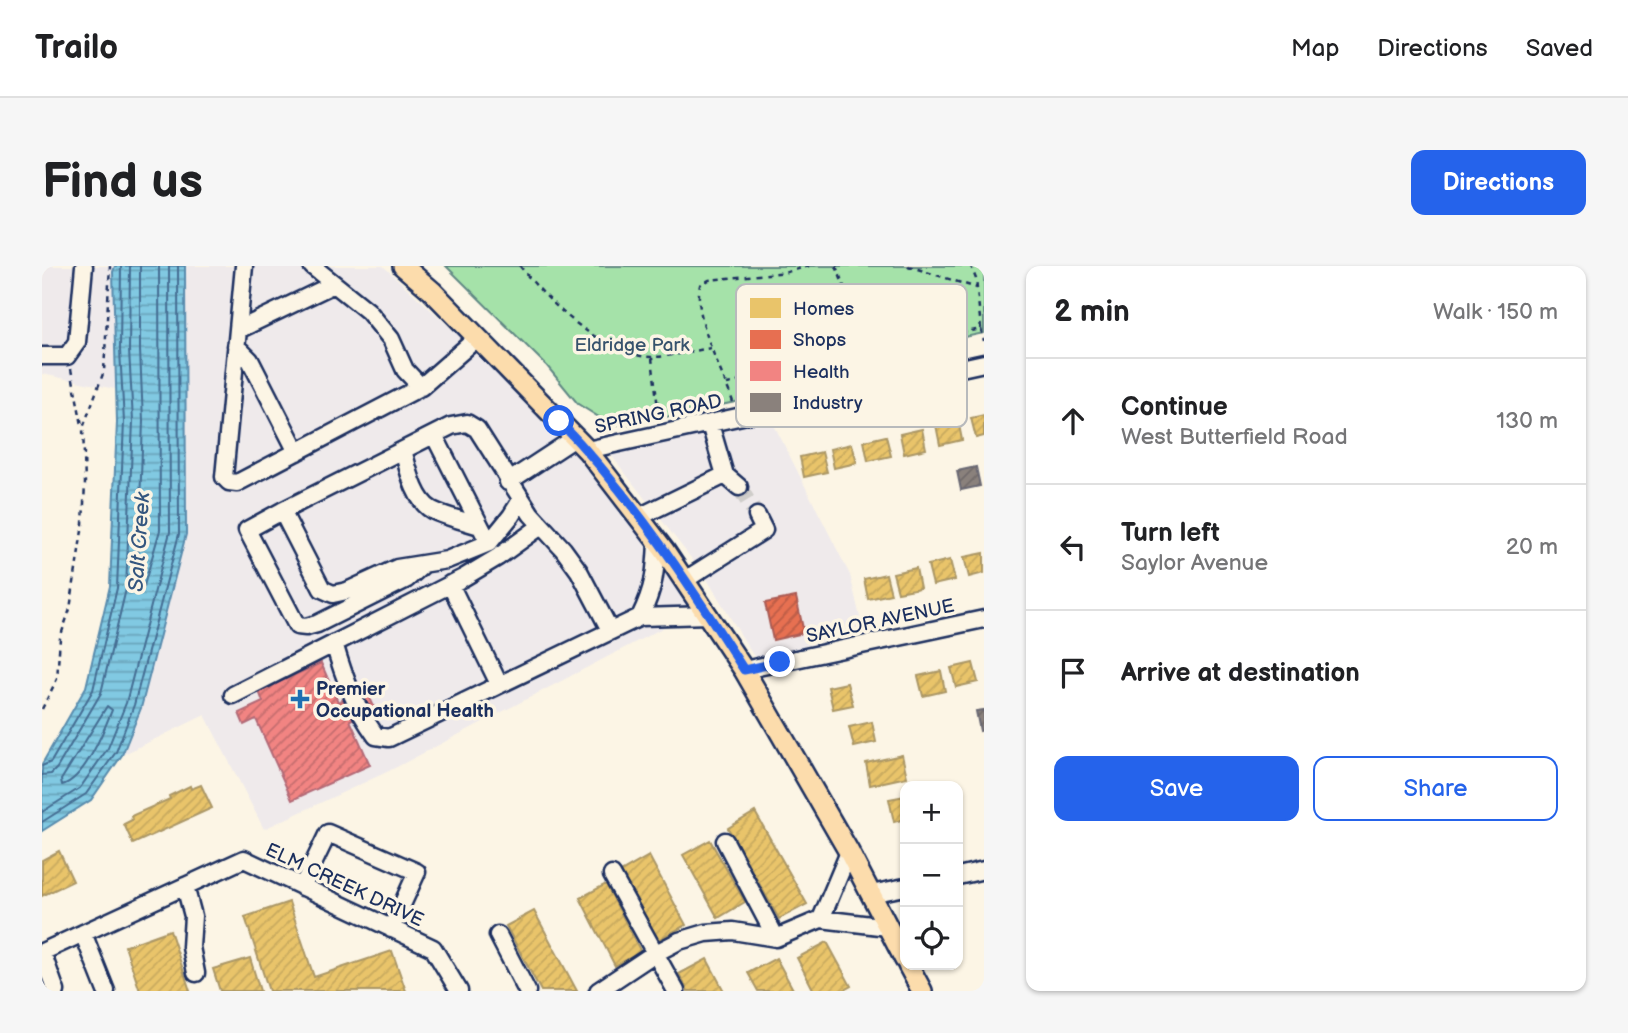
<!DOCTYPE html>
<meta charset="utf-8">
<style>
:root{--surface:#fff;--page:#f6f6f6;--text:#202124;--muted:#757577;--line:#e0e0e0;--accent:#2563eb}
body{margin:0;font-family:"Balsamiq Sans",sans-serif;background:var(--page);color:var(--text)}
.controls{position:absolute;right:21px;bottom:21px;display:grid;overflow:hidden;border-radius:14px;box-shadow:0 2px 5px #0004}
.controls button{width:63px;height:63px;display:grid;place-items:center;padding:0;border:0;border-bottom:2px solid var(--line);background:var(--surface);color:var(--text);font:35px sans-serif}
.stop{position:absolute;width:21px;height:21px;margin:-16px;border:5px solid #2563eb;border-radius:50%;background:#fff}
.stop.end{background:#2563eb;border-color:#fff;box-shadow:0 2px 7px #0008}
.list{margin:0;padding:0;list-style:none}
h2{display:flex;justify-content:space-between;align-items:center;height:91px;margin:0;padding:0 28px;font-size:30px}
h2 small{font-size:23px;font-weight:400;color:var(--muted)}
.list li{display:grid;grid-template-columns:46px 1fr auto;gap:21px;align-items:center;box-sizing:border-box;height:126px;padding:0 28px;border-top:2px solid var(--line)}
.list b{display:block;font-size:26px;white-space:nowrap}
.list p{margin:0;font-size:23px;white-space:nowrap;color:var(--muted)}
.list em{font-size:23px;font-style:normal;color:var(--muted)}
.actions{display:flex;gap:14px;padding:21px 28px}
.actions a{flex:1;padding:16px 0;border:2px solid var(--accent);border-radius:14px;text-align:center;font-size:24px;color:var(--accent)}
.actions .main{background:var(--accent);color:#fff}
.icon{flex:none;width:38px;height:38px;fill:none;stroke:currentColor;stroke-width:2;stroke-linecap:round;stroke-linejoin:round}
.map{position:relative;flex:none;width:942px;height:725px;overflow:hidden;border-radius:14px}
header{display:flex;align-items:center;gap:42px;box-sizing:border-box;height:98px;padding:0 35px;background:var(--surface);border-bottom:2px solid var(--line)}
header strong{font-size:33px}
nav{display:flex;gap:38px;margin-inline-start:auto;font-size:24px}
.intro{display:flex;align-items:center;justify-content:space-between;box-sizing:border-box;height:168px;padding:0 42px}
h1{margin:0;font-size:49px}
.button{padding:18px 32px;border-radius:14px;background:var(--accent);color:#fff;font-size:24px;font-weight:700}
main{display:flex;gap:42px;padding:0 42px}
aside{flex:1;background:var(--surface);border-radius:14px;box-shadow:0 2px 5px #0004}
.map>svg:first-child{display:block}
.built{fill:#efeaeb}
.green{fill:#a5e2a9;stroke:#608884;stroke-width:2}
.water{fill:url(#water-rules);stroke:#588bad;stroke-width:2}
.homes{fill:url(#homes-hatch);stroke:#ab9766;stroke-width:2}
.shops{fill:url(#shops-hatch);stroke:#aa5c55;stroke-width:2}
.health{fill:url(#health-hatch);stroke:#b26a77;stroke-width:2}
.industry{fill:url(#industry-hatch);stroke:#696873;stroke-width:2}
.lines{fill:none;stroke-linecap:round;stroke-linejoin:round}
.shore{stroke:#446d93;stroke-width:2}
.minor-tunnel{stroke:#cfcdca;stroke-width:16;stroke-dasharray:16 8;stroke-linecap:butt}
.minor-casing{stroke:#1b2f5e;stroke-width:21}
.major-casing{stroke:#1b2f5e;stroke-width:24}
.path{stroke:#1b2f5e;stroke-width:2.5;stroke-dasharray:5 5;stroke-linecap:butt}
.minor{stroke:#fcf5e5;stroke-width:16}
.major{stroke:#fcdcac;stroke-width:19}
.route{stroke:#2563eb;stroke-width:9}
.poi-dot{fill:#1f6fb2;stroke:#fcf5e5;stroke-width:2.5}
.labels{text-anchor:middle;stroke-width:7;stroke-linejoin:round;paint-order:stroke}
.park-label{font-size:19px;fill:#37536d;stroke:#fcf5e5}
.street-label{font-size:19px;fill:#1b2f5e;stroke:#fcf5e5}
.poi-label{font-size:19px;font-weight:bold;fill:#1b2f5e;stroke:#fcf5e5;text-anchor:start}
.water-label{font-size:21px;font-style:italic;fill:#34567f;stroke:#fcf5e5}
.key{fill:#fcf5e5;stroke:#b8babc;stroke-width:2}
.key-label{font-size:19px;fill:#1b2f5e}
</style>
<header>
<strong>Trailo</strong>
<nav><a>Map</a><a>Directions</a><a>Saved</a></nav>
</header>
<div class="intro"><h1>Find us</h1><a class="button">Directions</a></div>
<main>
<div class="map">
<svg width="942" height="725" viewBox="0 0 942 725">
<defs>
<pattern id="water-rules" width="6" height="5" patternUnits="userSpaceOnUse" patternTransform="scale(1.75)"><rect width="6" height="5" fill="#81c9e2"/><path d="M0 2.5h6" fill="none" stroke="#69a4ba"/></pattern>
<pattern id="homes-hatch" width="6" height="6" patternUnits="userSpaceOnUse" patternTransform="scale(1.75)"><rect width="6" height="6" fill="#e9c46a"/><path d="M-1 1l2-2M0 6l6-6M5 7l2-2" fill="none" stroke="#c7a95e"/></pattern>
<pattern id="shops-hatch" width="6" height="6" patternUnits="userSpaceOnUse" patternTransform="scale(1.75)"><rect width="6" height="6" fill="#e76f51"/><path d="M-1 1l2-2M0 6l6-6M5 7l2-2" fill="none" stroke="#ba5c46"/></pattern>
<pattern id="health-hatch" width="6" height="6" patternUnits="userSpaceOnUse" patternTransform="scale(1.75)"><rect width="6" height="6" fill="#f28482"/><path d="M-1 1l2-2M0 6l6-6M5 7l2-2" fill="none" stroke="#c36c6e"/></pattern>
<pattern id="industry-hatch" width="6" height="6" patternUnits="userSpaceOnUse" patternTransform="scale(1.75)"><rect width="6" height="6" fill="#8a817c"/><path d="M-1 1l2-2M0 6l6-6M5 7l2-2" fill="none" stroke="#706a69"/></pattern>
</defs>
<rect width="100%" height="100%" fill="#fcf5e5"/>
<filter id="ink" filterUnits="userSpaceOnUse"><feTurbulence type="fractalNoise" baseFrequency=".0143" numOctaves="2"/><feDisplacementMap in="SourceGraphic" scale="14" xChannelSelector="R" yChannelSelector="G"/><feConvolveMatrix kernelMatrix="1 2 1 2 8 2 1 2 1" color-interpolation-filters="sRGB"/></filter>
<g filter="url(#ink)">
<path class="built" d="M0,0h73l-2,6 2,117 -73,-15z
M143,0h198l104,95 90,95 65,77 55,77 -308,161 -125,58 -59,-114 -83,40 19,-47 45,-174z
M728,151l80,158 13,55 -107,30 -51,-84 -94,-121z"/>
<path class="green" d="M404,0h538v67l-213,45 1,11 -4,6 -141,30 -17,-1 -32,-20 -31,-38z"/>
<path class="water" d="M73,0h70l1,268 -45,174 -19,47 -31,45 -49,31v-67l44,-77 24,-101 7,-164 -4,-150z"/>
<path class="homes" d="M942,149v21l-8,2 -5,-20z
M916,154l4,20 -22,5 -4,-20z
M880,163l4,20 -22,5 -4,-20z
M844,170l5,20 -23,5 -4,-20z
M810,178l5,19 -23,5 -4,-19z
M780,186l5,20 -23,5 -4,-20z
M942,287v20l-15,4 -5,-20z
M908,294l5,20 -22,5 -5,-20z
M874,302l4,20 -22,4 -5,-19z
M844,308l5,20 -23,5 -4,-20z
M931,397l5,19 -22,5 -5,-19z
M899,405l4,20 -22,5 -5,-20z
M805,417l6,22 -20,4 -5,-22z
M830,456l4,20 -22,5 -5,-20z
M860,489l5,22 -37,8 -4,-22z
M159,519l11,23 -79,36 -9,-20 8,-4 -1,-4 39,-17 -1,-3 21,-10 1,3z
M863,530v23l-11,3 -5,-23z
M713,546l52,92 -28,15 -51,-91z
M668,574l35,62 -27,16 -35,-63z
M17,585l14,30 -31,15v-36z
M607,590l37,69 -28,15 -37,-68z
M564,618l35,68 -26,14 -35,-68z
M247,636l25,75 78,-26 14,40h-137l-24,-74z
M492,645l43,80h-36l-35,-65z
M128,664l20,61h-50l-15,-45z
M785,676l24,44 -9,5h-28l-17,-33z
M208,692l10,33h-40l-7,-22z
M734,692l18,33h-36l-10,-18z
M665,693l17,32h-36l-9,-17z"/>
<path class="shops" d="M754,331l8,36 -31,7 -8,-37z"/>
<path class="health" d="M279,397l17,39 28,-13 9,20 -25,11 20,45 -78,35 -36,-81 -12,6 -5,-12 24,-11 -4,-11z"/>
<path class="industry" d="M934,201l4,19 -19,4 -4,-19z
M942,444v20l-4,1 -4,-20z"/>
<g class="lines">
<path class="shore" d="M98,0v84l3,71 -6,167 3,3 3,-2 17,-59 -1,-264
M65,440l5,4c-8,20 -27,69 -50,75l-1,-5z
M0,500l9,-4 42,-72 24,-102 7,-166 -4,-72 1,-84
M0,509l9,-1 6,-6 44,-75 25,-104 7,-168 -4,-71 1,-84
M0,546l38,-24 28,-40 18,-45 44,-171 -1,-266
M0,556l44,-28 30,-42 18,-47 45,-171 -1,-268"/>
<path class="minor-tunnel" d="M697,221l18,29"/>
<g class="minor-casing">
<path id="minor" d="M202,0l-20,211 5,5 8,1 184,-96 56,-49
M270,0l56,45 23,28 14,31 16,17
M196,64l96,-46
M194,80l14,14 47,92
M0,90h25l10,-14 7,-76
M392,169l55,108
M361,184c5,18 11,50 29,60 14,7 33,11 48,16
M545,184l397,-87
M683,209l14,12
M466,216l67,-44
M479,234l-10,16 -22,27 -42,17 -50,8 -50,23 -14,3 -11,-5 -40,-78 169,-85 16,-3 10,6 54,85 32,35 16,22 31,59
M240,245l-35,19 50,96 9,1 11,-3 90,-45 17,-15
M597,251l86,-42 -15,-51
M643,314l79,-50 -7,-14
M408,318l49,100
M598,351c14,-28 16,-46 17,-77
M292,377c10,35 21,64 42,93l13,2 251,-121 69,-2
M702,404l240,-51
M191,429l230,-117 35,-21 43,-31
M683,575l51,97
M570,609l64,116
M916,610l26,-6
M143,620l8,30 -2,31 5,26
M260,621l26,-54 89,39 -26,57
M829,628l34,-7
M779,653l28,-67
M41,667l23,58
M456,669l29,56
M0,686l202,-93 189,89 26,43
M0,686l14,39
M556,725l54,-36 27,-14 27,-8 27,-2 43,7 45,-19 67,8"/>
</g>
<g class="major-casing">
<path id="major" d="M361,0l29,25 155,159 77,100 80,120 105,182 56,108
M866,699l14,26"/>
</g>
<path class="path" d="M478,0c27,36 84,90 131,91 19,0 41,-6 60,-9
M794,0l25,64 10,41
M866,0l69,22
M939,63l3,12
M610,92l7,59
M29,103l11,56
M685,118l254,-55 -5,-50 -5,-13
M691,136c-11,-31 -40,-85 -33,-117l9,-5 78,-8 22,-6
M0,443l15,-30 3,-41 10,-29 13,-85 2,-41 -2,-55 21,-57 6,-105"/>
<use href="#minor" class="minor"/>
<use href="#major" class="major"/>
</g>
</g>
<g class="lines" filter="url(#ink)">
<path class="route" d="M517,155c72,74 130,162 185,249l36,-8"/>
</g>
<path class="poi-dot" d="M254.5 422.5h7v7h7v7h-7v7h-7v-7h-7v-7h7z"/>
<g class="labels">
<g class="park-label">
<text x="590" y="85">Eldridge Park</text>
</g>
<g class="street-label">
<text transform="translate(616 147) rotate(-12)" y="7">SPRING ROAD</text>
<text transform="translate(838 354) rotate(-12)" y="7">SAYLOR AVENUE</text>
<text transform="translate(303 618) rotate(25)" y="7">ELM CREEK DRIVE</text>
</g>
<g class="poi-label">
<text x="274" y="429">Premier<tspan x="274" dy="22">Occupational Health</tspan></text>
</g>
<g class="water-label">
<text transform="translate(97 276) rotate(-86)" y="7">Salt Creek</text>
</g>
</g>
<rect x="694" y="18" width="231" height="143" rx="10" class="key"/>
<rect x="708" y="32" width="31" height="20" fill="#e9c46a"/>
<rect x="708" y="64" width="31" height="19" fill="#e76f51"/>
<rect x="708" y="95" width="31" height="20" fill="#f28482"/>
<rect x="708" y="127" width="31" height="19" fill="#8a817c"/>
<g class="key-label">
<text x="751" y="49">Homes</text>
<text x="751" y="80">Shops</text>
<text x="751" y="112">Health</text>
<text x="751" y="143">Industry</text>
</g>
</svg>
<div class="controls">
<button>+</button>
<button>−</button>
<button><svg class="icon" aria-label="locate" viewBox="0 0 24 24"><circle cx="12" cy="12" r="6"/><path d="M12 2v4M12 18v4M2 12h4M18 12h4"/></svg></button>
</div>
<div class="stop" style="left:517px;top:155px"></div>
<div class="stop end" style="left:738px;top:396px"></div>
</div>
<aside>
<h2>2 min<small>Walk · 150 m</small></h2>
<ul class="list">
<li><svg class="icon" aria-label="ahead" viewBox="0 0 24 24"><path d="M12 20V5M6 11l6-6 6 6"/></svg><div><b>Continue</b><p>West Butterfield Road</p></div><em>130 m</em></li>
<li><svg class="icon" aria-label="left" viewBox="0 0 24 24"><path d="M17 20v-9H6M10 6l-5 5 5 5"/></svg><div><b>Turn left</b><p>Saylor Avenue</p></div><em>20 m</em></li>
<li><svg class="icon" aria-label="arrive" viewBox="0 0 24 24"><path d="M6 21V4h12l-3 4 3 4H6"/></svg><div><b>Arrive at destination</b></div></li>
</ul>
<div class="actions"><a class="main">Save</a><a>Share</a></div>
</aside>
</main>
